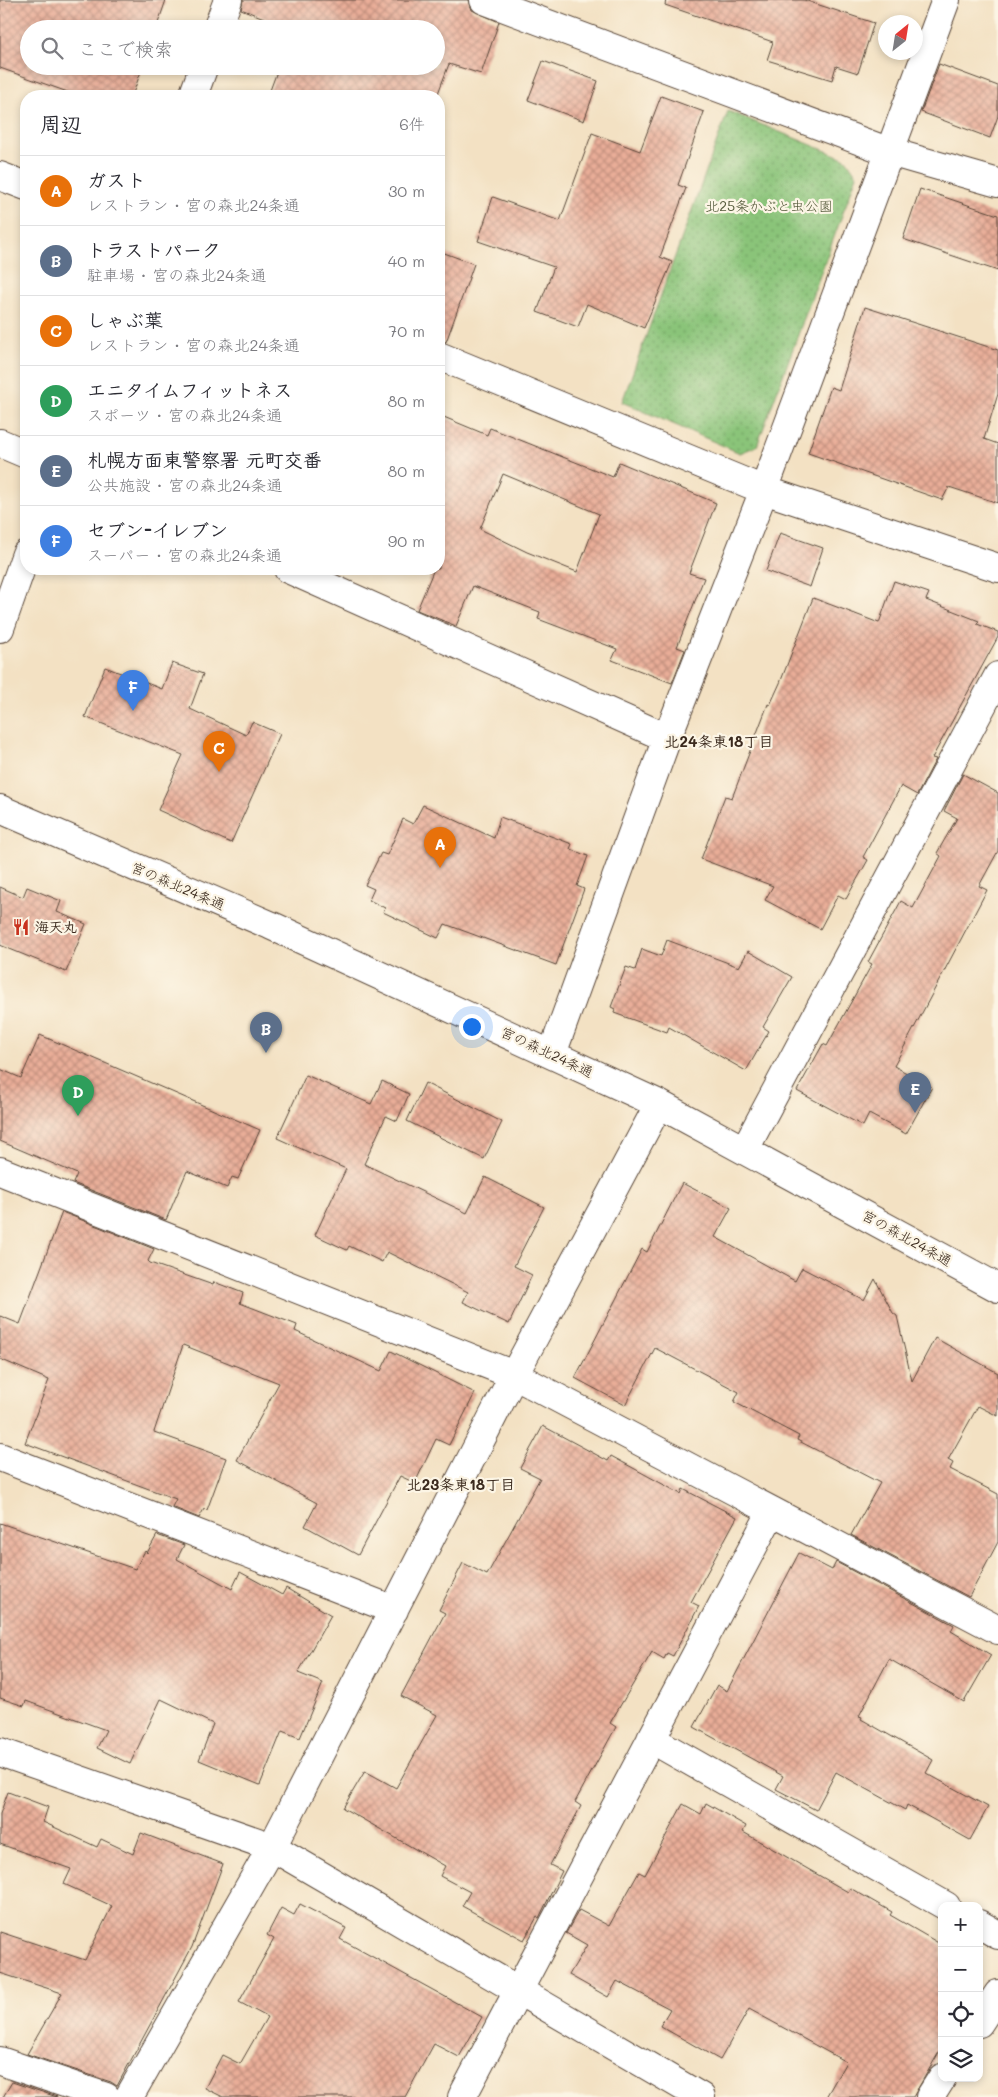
<!DOCTYPE html>
<html lang="ja">
<meta charset="utf-8">
<style>
:root{--surface:#fff;--page:#f2f2f3;--text:#2b2b33;--muted:#7c7c81;--line:#e1e1e2;--accent:#111827}
body{margin:0;font-family:Mali,"Klee One",sans-serif;background:var(--page);color:var(--text)}
.controls{position:absolute;right:15px;bottom:15px;display:grid;overflow:hidden;border-radius:10px;box-shadow:0 2px 8px #0003}
.controls button{width:45px;height:45px;display:grid;place-items:center;padding:0;border:0;border-bottom:1px solid var(--line);background:var(--surface);color:var(--text);font:25px sans-serif}
.compass{position:absolute;left:878px;top:15px;width:45px;height:45px;border-radius:50%;background:var(--surface);box-shadow:0 2px 8px #0003;rotate:30deg}
.you{position:absolute;left:471px;top:1026px;width:18px;height:18px;margin:-12px;border:4px solid #fff;border-radius:50%;background:#1a73e8;box-shadow:0 0 0 8px #1a73e833}
.badge{display:grid;place-items:center;width:32px;height:32px;border-radius:50%;background:var(--accent);color:#fff;font-size:16px;font-weight:700}
.pin{position:absolute;translate:-50% -41px;filter:drop-shadow(0 1px 2px #0008)}
.pin::after{content:'';position:absolute;top:26px;width:18px;height:15px;background:inherit;clip-path:polygon(0 0,100% 0,50% 100%)}
.list{margin:0;padding:0;list-style:none}
h2{display:flex;justify-content:space-between;align-items:center;height:65px;margin:0;padding:0 20px;font-size:21px}
h2 small{font-size:16px;font-weight:400;color:var(--muted)}
.list li{display:grid;grid-template-columns:32px 1fr auto;gap:15px;align-items:center;box-sizing:border-box;height:70px;padding:0 20px;border-top:1px solid var(--line)}
.list b{display:block;font-size:19px;white-space:nowrap}
.list p{margin:0;font-size:16px;white-space:nowrap;color:var(--muted)}
.list em{font-size:16px;font-style:normal;color:var(--muted)}
.icon{flex:none;width:28px;height:28px;fill:none;stroke:currentColor;stroke-width:2;stroke-linecap:round;stroke-linejoin:round}
.map{position:relative;flex:none;width:998px;height:2097px;overflow:hidden}
.search{position:absolute;background:var(--surface);box-shadow:0 2px 8px #0003;left:20px;top:20px;width:425px;height:55px;display:flex;align-items:center;gap:12px;box-sizing:border-box;padding:0 18px;border-radius:28px;color:var(--muted);font-size:19px}
.panel{position:absolute;background:var(--surface);box-shadow:0 2px 8px #0003;left:20px;top:90px;width:425px;height:485px;border-radius:20px}
.map>svg:first-child{display:block}
.green{fill:url(#green-dots);stroke:#62774c}
.building{fill:url(#building-cross-hatch);fill-rule:evenodd}
.lines{fill:none;stroke-linecap:round;stroke-linejoin:round}
.minor-casing{stroke:#574537;stroke-width:30}
.minor{stroke:#fff;stroke-width:28}
.labels{text-anchor:middle;stroke-width:4.5;stroke-linejoin:round;paint-order:stroke}
.park-label{font-size:14px;fill:#535839;stroke:#fcf5e5}
.street-label{font-size:14px;fill:#3b2a1e;stroke:#fcf5e5}
.poi-label{font-size:14px;font-weight:bold;fill:#3b2a1e;stroke:#fcf5e5;text-anchor:start}
.neighbourhood-label{font-size:15px;font-weight:bold;fill:#3b2a1e;stroke:#fcf5e5}
</style>
<div class="map">
<svg width="998" height="2097" viewBox="0 0 998 2097">
<defs>
<pattern id="green-dots" width="8" height="8" patternUnits="userSpaceOnUse" patternTransform="scale(1.25)"><rect width="8" height="8" fill="#8ac479"/><path d="M2 2h.1M6 6h.1" fill="none" stroke="#729f63" stroke-width="1.8" stroke-linecap="round"/></pattern>
<pattern id="building-cross-hatch" width="8" height="8" patternUnits="userSpaceOnUse" patternTransform="scale(1.25)"><rect width="8" height="8" fill="#e9ad98"/><path d="M0 0l8 8M0 8l8-8" fill="none" stroke="#be8d7b"/></pattern>
</defs>
<rect width="100%" height="100%" fill="#fcf5e5"/>
<filter id="ink" filterUnits="userSpaceOnUse"><feTurbulence type="fractalNoise" baseFrequency=".02" numOctaves="2"/><feDisplacementMap in="SourceGraphic" scale="10" xChannelSelector="R" yChannelSelector="G"/><feConvolveMatrix kernelMatrix="1 2 1 2 8 2 1 2 1" color-interpolation-filters="sRGB"/></filter>
<filter id="wash" filterUnits="userSpaceOnUse"><feTurbulence type="fractalNoise" baseFrequency=".0096" numOctaves="4" result="noise"/><feDisplacementMap in="SourceGraphic" scale="20" xChannelSelector="R" yChannelSelector="G"/><feGaussianBlur stdDeviation="1.12" result="paint"/><feColorMatrix in="noise" values="0 0 0 0 0 0 0 0 0 0 0 0 0 0 0 0 0 1.4 0 .05"/><feComposite in="paint" operator="in"/></filter>
<g filter="url(#wash)">
<rect width="100%" height="100%" fill="#f3e1c3"/>
<path class="green" d="M728,111l118,48 11,16 -100,271 -17,7 -118,-51z"/>
<g id="blocks">
<path class="building" d="M0,0h166l-10,29h-127v37h114l-11,30h-53l-79,-28z
M243,0h226l3,10 27,12 -18,52 -32,-10 -12,32h-169l11,-30h157v-37h-144l-51,-20z
M666,0h138l70,23 -16,50 -22,-7 -4,14 -65,-20 6,-18 -108,-37z
M543,61l55,20 -14,40 -56,-21z
M939,64l59,22v30l-8,22 -69,-26z
M661,96l43,16 -26,73 8,3 -26,69 12,5 -28,66 -57,-24 -9,23 -41,-15 17,-45 -76,-26 15,-44 67,24 32,-88 48,18z
M920,189l78,26v56l-95,-32z
M439,251l35,13 -28,78 -7,-1z
M865,307l133,43v44l-14,45 14,5v59l-49,-16 -7,13 -134,-47 23,-66 8,3z
M439,415l48,20 3,-7 123,49 6,-15 97,41 -27,70 15,5 -27,69 8,3 -13,33 -60,-23 5,-11 -79,-30 2,-7 -67,-26 -17,40 -39,-16 17,-41h5zM503,474l96,40 -22,58 -50,-20 -47,-23z
M780,533l43,15 -13,39 -44,-16z
M894,581l35,12 -3,7 53,21 -2,3 21,8v5l-66,121 4,1 -19,36 -16,-9 -38,71 5,3 -22,39 -8,-4 -18,34 -55,-29 8,-14 -72,-27 24,-63 7,2 36,-94 2,1 10,-22 33,-85 66,25z
M172,663l31,11 -13,35 56,26 6,-13 28,12 -49,109 -73,-33 25,-55 -98,-38 20,-50 57,22z
M963,774l35,19v58l-19,35 8,4 -93,176 38,21 -26,47 -37,-20 -6,12 -66,-35 26,-47 4,2 45,-82 -4,-2 33,-61 12,7 28,-52 -4,-3 20,-35 -13,-7z
M423,805l71,33 6,-21 72,27 -2,5 18,7 -11,30 7,3 -28,76 -111,-41 -7,14 -55,-26 2,-4 -16,-8 5,-11 -9,-4 16,-32 6,2 16,-36 10,5z
M0,887l23,10 4,-10 34,14 -4,11 29,12 -20,48 -66,-27z
M667,940l72,27 9,-16 44,26 -29,50 6,4 -23,40 -77,-44 -2,5 -53,-19 1,-4 -4,-2 15,-40 9,3 7,-21 19,7z
M40,1035l220,95 -22,49 -6,-2 -5,11 -40,-17 -21,49 -93,-37 4,-9 -77,-33v-72l21,9z
M306,1075l65,29 11,-23 27,13 -12,27 -11,-5 -22,48 103,49 18,-36 59,30 -30,59 18,9 -23,49 -46,-22 5,-10 -81,-40 -5,10 -33,-16 -2,4 -32,-15 31,-66 -69,-31z
M425,1083l77,39 -18,37 -77,-38z
M682,1183l49,25 -16,29 80,44 7,-13 62,32 11,-21 18,34 4,3 15,65 23,-43 63,35v43l-20,-10 -30,54 5,3 -3,6 48,25v48l-29,55 -118,-62 29,-52 -83,-43 2,-4 -65,-34 5,-10 -84,-44 -30,57 -50,-27 67,-129 5,3z
M62,1212l92,37 -6,12 2,2 63,22 1,-3 29,11 -3,10 57,22 -2,6 86,40 10,-20 84,42 -26,52 -13,-6 -21,44 -15,-7 -42,79 -53,-29 12,-23 -80,-43 42,-77 -96,-38 -29,87 72,26 -19,52 -3,-1 -5,9 -27,-11 4,-8 -151,-56 24,-63 -49,-21v-43l20,8z
M543,1426l65,35 3,-5 70,38 2,-5 54,28 -46,85 8,4 -26,50 -6,-3 -3,6 -12,-7 -42,71 6,4 -41,75 6,4 -31,59 12,6 -23,47 -2,-1 -13,23 -62,-34 8,-14 -30,-16 5,-10 -102,-58 22,-37 31,17 41,-73 -36,-19 44,-83 -6,-3 24,-47 24,12 53,-97 -20,-10z
M0,1523l135,46 10,-18 2,2 10,-18 27,10 -7,14 55,30 8,-17 42,23 4,-7 45,27 -33,58 25,10 -23,55 -18,-7 -22,54 -61,-25 14,-36 -52,-25 -31,65 -33,-16 9,-18 -80,-29 -2,5 -24,-8z
M799,1553l33,17 4,-8 118,63 -3,6 40,24 -27,47 -75,-43 -30,57 3,1 -1,2 72,41 -7,13 62,34 -18,33 -63,-35 -2,5 -69,-38 -20,38 -40,-21 7,-13 -89,-49 23,-42 10,6z
M8,1792l40,15 -5,15 54,25 4,-8 32,15 8,-21 82,31 -31,83 -75,139 -6,-4 -84,-28 35,-61 -62,-20v-41l85,28 27,-54 -48,-22 7,-15 -71,-25v-30z
M706,1803l40,23 -3,6 105,60 2,-4 42,24 -2,3 52,30v102l-29,50h-87l20,-35 -97,-53 -29,51 -60,-34 10,-17 -53,-28 -9,16 -39,-22 18,-30 -21,-12 13,-23 30,16 30,-54 6,3 38,-71 18,10z
M300,1904l46,24 -6,11 142,78 -23,40 -25,-13 -29,53h-182l-18,-9 17,-33 18,9 27,-47 -28,-15 35,-63 -7,-4 14,-27 13,7z
M12,2082l45,15h-54z"/>
</g>
</g>
<g filter="url(#ink)">
<use href="#blocks" fill-opacity="0" stroke="#574537" stroke-width="1"/>
<g class="lines">
<g class="minor-casing">
<path id="minor" d="M484,0l406,152 108,31
M217,29l11,-29
M193,96l11,-30
M0,176l26,10
M439,356l325,134 234,78
M0,443l26,11
M288,569l379,169
M0,628l26,-74
M0,809l270,116 389,179 339,184
M552,1054l115,-316 97,-248 182,-490
M745,1149l253,-473
M0,1171l514,204 484,255
M0,1457l394,153
M651,1739l295,167
M0,1752l272,95 429,250
M979,1924l19,11
M979,2023l19,-29
M0,2061l106,36
M129,2097l143,-250 242,-472 145,-271
M462,2097l310,-586
M930,2097l12,-19"/>
</g>
<use href="#minor" class="minor"/>
</g>
</g>
<defs>
<g id="restaurant-bare" transform="scale(1.35)"><path d="M-5-6h1v4h1v-4h1v4h1v-4h1v5L-1.5 .5V6h-2V.5L-5-1ZM5-6V6H3V1.5H1.5Q1.5-4 5-6Z" fill="#c8321e" stroke="#fcf5e5" stroke-width="2.5" paint-order="stroke"/></g>
</defs>
<g fill-rule="evenodd">
<use href="#restaurant-bare" x="21" y="927"/>
</g>
<g class="labels">
<g class="park-label">
<text x="769" y="211">北25条かぶと虫公園</text>
</g>
<g class="street-label">
<text transform="translate(178 886) rotate(23)" y="5">宮の森北24条通</text>
<text transform="translate(547 1052) rotate(25)" y="5">宮の森北24条通</text>
<text transform="translate(907 1238) rotate(29)" y="5">宮の森北24条通</text>
</g>
<g class="poi-label">
<text x="35" y="932">海天丸</text>
</g>
<g class="neighbourhood-label">
<text x="719" y="747">北24条東18丁目</text>
<text x="461" y="1490">北23条東18丁目</text>
</g>
</g>
</svg>
<div class="controls">
<button>+</button>
<button>−</button>
<button><svg class="icon" aria-label="locate" viewBox="0 0 24 24"><circle cx="12" cy="12" r="6"/><path d="M12 2v4M12 18v4M2 12h4M18 12h4"/></svg></button>
<button><svg class="icon" aria-label="layers" viewBox="0 0 24 24"><path d="M12 4l9 5-9 5-9-5zM3 14l9 5 9-5"/></svg></button>
</div>
<svg class="compass" viewBox="-18 -18 36 36"><path d="M0-13l5 13h-10z" fill="#e53935"/><path d="M0 13l5-13h-10z" fill="#7c7c81"/></svg>
<div class="you"></div>
<div class="pin badge" style="left:440px;top:868px;background:#e8710a">A</div>
<div class="pin badge" style="left:266px;top:1053px;background:#5c6f8a">B</div>
<div class="pin badge" style="left:219px;top:772px;background:#e8710a">C</div>
<div class="pin badge" style="left:78px;top:1116px;background:#2e9e5b">D</div>
<div class="pin badge" style="left:915px;top:1113px;background:#5c6f8a">E</div>
<div class="pin badge" style="left:133px;top:711px;background:#3f7fe0">F</div>
<div class="search"><svg class="icon" aria-label="search" viewBox="0 0 24 24"><circle cx="10" cy="10" r="6"/><path d="M15 15l6 6"/></svg>ここで検索</div>
<section class="panel">
<h2>周辺<small>6件</small></h2>
<ul class="list">
<li><span class="badge" style="background:#e8710a">A</span><div><b>ガスト</b><p>レストラン · 宮の森北24条通</p></div><em>30 m</em></li>
<li><span class="badge" style="background:#5c6f8a">B</span><div><b>トラストパーク</b><p>駐車場 · 宮の森北24条通</p></div><em>40 m</em></li>
<li><span class="badge" style="background:#e8710a">C</span><div><b>しゃぶ葉</b><p>レストラン · 宮の森北24条通</p></div><em>70 m</em></li>
<li><span class="badge" style="background:#2e9e5b">D</span><div><b>エニタイムフィットネス</b><p>スポーツ · 宮の森北24条通</p></div><em>80 m</em></li>
<li><span class="badge" style="background:#5c6f8a">E</span><div><b>札幌方面東警察署 元町交番</b><p>公共施設 · 宮の森北24条通</p></div><em>80 m</em></li>
<li><span class="badge" style="background:#3f7fe0">F</span><div><b>セブン-イレブン</b><p>スーパー · 宮の森北24条通</p></div><em>90 m</em></li>
</ul>
</section>
</div>
